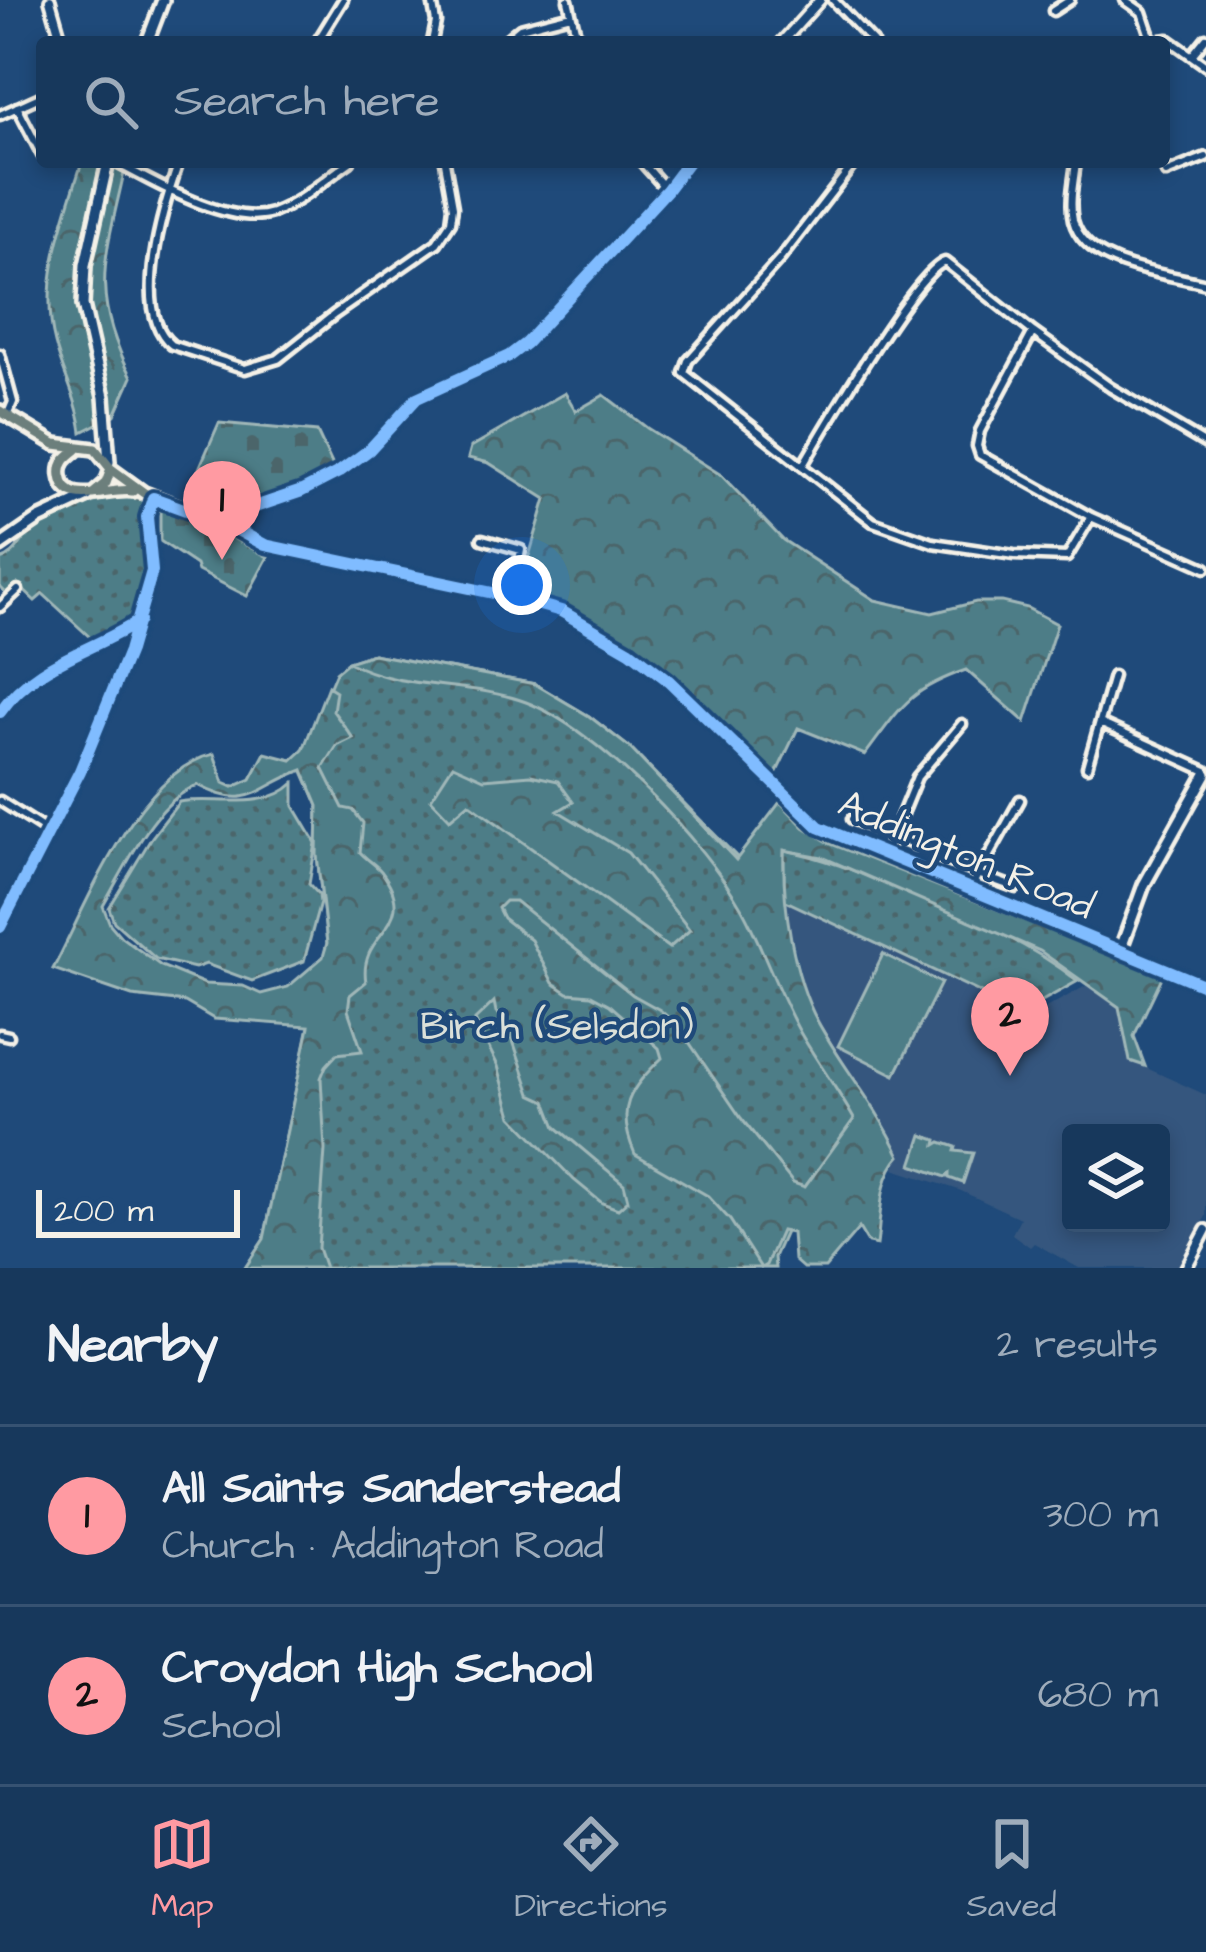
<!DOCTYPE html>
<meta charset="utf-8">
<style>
:root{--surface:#17385c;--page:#244365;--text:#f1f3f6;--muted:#9eacbb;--line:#365272;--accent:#ff9aa2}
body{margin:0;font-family:"Architects Daughter",sans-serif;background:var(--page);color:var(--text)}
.controls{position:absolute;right:36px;bottom:36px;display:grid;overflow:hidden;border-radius:12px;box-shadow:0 6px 18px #0003}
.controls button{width:108px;height:108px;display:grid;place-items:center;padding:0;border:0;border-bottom:3px solid var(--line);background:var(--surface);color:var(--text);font:60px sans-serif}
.scale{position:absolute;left:36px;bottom:30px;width:204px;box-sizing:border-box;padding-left:12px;border:6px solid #f4f1e8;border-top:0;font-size:33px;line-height:42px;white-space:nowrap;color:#f4f1e8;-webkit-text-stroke:9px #1f4a7a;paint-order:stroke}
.you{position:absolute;left:522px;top:585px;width:42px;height:42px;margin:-30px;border:9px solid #fff;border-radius:50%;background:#1a73e8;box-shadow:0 0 0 18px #1a73e833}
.badge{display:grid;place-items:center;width:78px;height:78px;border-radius:50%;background:var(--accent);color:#111;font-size:39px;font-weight:700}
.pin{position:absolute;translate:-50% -99px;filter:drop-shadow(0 3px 6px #0008)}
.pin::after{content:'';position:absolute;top:63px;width:42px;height:36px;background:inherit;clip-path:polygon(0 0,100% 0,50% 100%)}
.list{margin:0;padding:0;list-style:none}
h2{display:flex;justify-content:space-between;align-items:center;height:156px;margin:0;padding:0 48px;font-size:51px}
h2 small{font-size:39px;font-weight:400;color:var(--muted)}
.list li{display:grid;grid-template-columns:78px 1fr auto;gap:36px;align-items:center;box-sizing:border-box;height:180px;padding:0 48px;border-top:3px solid var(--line)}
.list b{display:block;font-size:45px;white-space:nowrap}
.list p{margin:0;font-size:39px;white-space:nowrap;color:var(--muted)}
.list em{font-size:39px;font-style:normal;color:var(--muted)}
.icon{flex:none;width:66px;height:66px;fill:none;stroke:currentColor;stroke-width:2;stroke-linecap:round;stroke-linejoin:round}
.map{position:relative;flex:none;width:1206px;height:1268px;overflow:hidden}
.search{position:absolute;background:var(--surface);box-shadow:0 6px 18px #0003;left:36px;right:36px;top:36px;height:132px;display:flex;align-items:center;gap:30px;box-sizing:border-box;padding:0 42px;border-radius:12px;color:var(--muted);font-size:45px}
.sheet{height:516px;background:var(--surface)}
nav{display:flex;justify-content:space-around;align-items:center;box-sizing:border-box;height:168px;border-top:3px solid var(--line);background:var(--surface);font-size:33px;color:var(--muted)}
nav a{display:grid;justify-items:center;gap:6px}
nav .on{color:var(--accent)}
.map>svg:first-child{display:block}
.built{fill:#36577e;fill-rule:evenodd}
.grass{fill:url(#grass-dots);stroke:#a0b7b8;stroke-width:3}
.forest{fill:url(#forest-crowns);stroke:#a0b7b8;stroke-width:3;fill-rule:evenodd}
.cemetery{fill:url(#cemetery-stones);stroke:#a0b7b8;stroke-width:3}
.garden{fill:#4d7d87;stroke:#a0b7b8;stroke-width:3}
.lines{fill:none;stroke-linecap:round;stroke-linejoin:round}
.minor-casing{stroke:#f4f1e8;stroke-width:15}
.tertiary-casing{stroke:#f4f1e8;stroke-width:16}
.secondary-casing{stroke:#f4f1e8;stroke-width:18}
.primary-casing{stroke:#f4f1e8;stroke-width:18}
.minor{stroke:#1f4a7a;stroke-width:6}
.tertiary{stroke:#1f4a7a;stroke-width:8}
.secondary{stroke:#1f4a7a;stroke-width:9}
.primary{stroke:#6c7f7c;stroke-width:9}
.cycleway-casing{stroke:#1f4a7a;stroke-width:20}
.cycleway{stroke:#80bcff;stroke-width:12}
.labels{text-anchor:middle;stroke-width:9;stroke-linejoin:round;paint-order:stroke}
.street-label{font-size:39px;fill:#f4f1e8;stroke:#1f4a7a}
.park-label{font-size:39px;fill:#dbe0d9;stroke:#1f4a7a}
</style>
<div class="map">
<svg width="1206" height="1268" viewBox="0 0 1206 1268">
<defs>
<pattern id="grass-dots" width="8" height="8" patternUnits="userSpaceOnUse" patternTransform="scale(3)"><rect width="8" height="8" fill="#4d7d87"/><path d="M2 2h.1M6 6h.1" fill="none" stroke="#4b656a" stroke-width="1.8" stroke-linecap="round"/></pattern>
<pattern id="forest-crowns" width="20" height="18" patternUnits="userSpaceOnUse" patternTransform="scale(3)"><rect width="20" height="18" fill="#4d7d87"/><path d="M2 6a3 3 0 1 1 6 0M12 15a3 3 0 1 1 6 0" fill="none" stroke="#4b656a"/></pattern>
<pattern id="cemetery-stones" width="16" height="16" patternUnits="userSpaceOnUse" patternTransform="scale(3)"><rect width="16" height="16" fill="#4d7d87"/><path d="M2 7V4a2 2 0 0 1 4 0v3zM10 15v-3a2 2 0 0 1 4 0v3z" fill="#4b656a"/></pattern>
</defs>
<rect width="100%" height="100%" fill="#1f4a7a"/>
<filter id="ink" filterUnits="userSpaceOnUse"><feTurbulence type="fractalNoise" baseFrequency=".00833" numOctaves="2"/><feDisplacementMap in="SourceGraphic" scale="24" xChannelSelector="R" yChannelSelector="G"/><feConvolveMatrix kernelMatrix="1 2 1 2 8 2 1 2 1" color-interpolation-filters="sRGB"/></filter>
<g filter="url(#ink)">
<path class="built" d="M784,900l247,116 55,-30 33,21 12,54 75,34v121l-27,52h-100l-45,-25 -4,4 -18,-13 8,-16 -61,-28 -65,-21 6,-13 -13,-29 -69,-105 -13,-30zM1071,1133h90v90h-90z"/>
<path class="grass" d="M119,495l24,4 4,73 -9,41 -45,27 -50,-46 -8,7 -17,-16 -10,10 -8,-8v-27c16,-5 18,-15 28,-26 16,-16 69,-34 91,-39z
M373,654l162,30 54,32 40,31 150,153 21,94 78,126 -49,35 -24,32 -31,70 1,11h-530l19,-29 63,-296 -10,-88 1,-49 -16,-37 1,-19 33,-78 12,-10z
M294,783v23l22,37 -7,41 10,11 1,8 -16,58 -52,20 -46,-17 -11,4 -39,-9 -42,-37 -5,-14 43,-71 27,-35c35,-6 86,10 115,-19z
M784,850c43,8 81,25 122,42 61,25 120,49 172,89l-56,31 -238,-112z"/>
<path class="forest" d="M82,162h17l25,11c-19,85 -35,123 8,204l-17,38 -33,17c-4,-32 -19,-58 -27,-89 -16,-62 9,-122 27,-181z
M565,393l11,18 28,-16 43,33 74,47 62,65 92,60 57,13 44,-11h26l25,6 30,16 -32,98 -59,-52c-58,20 -65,37 -101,85l-67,-27 -23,48c-75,-77 -149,-157 -256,-186l27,-91 -57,-36 -21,-5 3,-11z
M373,654l162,30 54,32 40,31 107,113 44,-58 24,25 27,17 332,131 -29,61 11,30 -15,-5 -11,-54 -79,-56 -218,-94 -38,-7c-2,51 9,127 34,172 25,46 60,85 82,134 -21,22 -19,60 -23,89l-9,-2 -9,-15 -34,40h-22l-9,-8 -2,-27 -11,-2 -15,34 -5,3 -31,-48 -22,-24 -73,-42c-20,-46 -6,-64 27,-96l-3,-10 -49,-43 -19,-10 -23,-2 -15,-10 -22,-43 -28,-22 -5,-10 7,-7h10l118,94 27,15 18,16 63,92 52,65 12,4 49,-68c-16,-29 -36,-56 -53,-85 -23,-40 -37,-85 -59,-125 -37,-66 -144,-180 -216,-207 -57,-21 -124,-11 -178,-40z
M328,686l8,5 -3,20 20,27 -16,8 -14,22 20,40 10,2 10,13 -3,29c6,7 15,12 21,19 42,56 -24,59 -15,111l-16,13 -2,15 14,41 -25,3 -11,12 -5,12 4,72 -7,98 7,20h-80l19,-29 45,-213 -95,-7 -29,-17 -53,-6 -79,-27c34,-64 84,-198 161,-215l10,29 9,4 18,-8 14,-26 27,7 11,-10zM303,770l15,36 -1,49 10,88 -4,14 -35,30 -27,7 -18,-8 -38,-2 -44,-18 -40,-29 -11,-13 -7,-18c23,-39 51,-105 95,-121 52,28 58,2 105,-15z
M453,765l31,14 47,-4 27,6 15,21 -15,9 70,42 62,77 -21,18 -200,-145 -19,16 -19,-20z
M494,1002l2,10 10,8 25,74 15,7 10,26 68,57 4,16 -10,9 -16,-6 -28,-23 -62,-64 -14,-50 -23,-46z"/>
<path class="cemetery" d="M219,423l98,9 17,36 -35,18 -62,22 -10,8 -40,-20z
M160,509l37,12 5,7 6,-3 60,32 -21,39 -49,-25 -2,-6 -36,-24z"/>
<path class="garden" d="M883,954l58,29 -46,92 -57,-29z
M922,1135l15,5 -1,5 5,-3 15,5 -1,4 18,2 -10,30 -14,-5v-4l-3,3 -34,-12z"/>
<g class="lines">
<g class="minor-casing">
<path id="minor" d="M432,0l4,22 -4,20
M568,0l10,42
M833,0l40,42
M1125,0l17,12 9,27
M1053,11l17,-11
M317,42l26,-42
M503,42l17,-14 51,-13
M1147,42l21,-3 38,27
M1193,54l13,-16
M17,107l25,48
M0,115l42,-19
M115,162c38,20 114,65 157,51 29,-10 53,-34 78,-51
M179,162c-15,43 -49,150 -7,183l73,24 33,-10 57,-45 102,-71 14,-21 2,-15 -8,-45
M642,162l25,28
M855,162l-74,96 -93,103 -4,12 189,149 60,21 81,12 53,2 24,-40
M1076,162c-2,18 -7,40 -3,58 12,48 93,53 133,64
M1166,173l40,-16
M1033,332l78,56 95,56
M0,354l13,48 -6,14
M803,465c20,-34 114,-196 142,-203l88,70 -53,99 -3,15 3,9 111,62 115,51
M482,539l39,11 -9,47
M0,607l18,-17
M0,712c35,-50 91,-60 139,-91
M1100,723l106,48
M1087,767l26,-91
M0,801l49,31
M852,819l63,26
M886,853l31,-76 45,-53
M939,860l77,28
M969,891l51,-91
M0,927l80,-156 49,-120 23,-80 -5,-54 6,-19
M0,1034l9,2"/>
</g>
<g class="tertiary-casing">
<path id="tertiary" d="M50,0l12,42
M782,42l38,-42
M230,526l16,-16 56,-19 37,-19 30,-22 48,-52 92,-42 17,-13 141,-153 21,-28
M1186,1268l20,-38"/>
</g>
<g class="secondary-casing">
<path id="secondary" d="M147,42l16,-42
M108,162l-23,103 -2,40 21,92 5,65
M0,546l39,-27 49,-23
M1121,948l23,-63 62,-111"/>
</g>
<g class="primary-casing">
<path id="primary" d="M0,411l55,33 40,5 16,20 -5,14 -13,11
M76,450c-9,7 -17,13 -15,26 5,34 50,10 72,15
M111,469l33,24 86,33 35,19 247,52 49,14 69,40 39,30 150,146 387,159"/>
</g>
<use href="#minor" class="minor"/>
<use href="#tertiary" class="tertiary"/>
<use href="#secondary" class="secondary"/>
<use href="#primary" class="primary"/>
<g class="cycleway-casing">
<path id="cycleway" d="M230,526l16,-16 56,-19 37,-19 30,-22 48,-52 92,-42 17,-13 141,-153 21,-28
M0,712c35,-50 91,-60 139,-91
M0,927l80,-156 49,-120 23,-80 -5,-54 6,-19 77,28 35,19 247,52 49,14 69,40 39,30 150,146 387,159"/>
</g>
<use href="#cycleway" class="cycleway"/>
</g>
</g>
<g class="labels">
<g class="street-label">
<text transform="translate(967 853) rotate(23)" y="14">Addington Road</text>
</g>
<g class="park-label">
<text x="557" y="1039">Birch (Selsdon)</text>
</g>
</g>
</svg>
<div class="controls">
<button><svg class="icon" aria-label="layers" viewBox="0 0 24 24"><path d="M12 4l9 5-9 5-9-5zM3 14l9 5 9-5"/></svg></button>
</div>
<div class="scale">200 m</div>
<div class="you"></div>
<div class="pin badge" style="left:222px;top:560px">1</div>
<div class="pin badge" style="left:1010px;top:1076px">2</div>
<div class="search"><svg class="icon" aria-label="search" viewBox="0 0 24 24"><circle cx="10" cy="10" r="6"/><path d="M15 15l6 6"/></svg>Search here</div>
</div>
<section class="sheet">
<h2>Nearby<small>2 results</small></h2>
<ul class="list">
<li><span class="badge">1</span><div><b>All Saints Sanderstead</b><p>Church · Addington Road</p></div><em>300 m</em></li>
<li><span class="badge">2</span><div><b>Croydon High School</b><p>School</p></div><em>680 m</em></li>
</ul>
</section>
<nav>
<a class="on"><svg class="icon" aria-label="map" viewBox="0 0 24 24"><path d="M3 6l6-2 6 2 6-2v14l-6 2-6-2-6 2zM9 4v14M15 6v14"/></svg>Map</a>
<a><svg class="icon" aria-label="directions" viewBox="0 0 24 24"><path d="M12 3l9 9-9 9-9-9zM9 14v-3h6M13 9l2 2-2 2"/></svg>Directions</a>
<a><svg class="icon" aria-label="saved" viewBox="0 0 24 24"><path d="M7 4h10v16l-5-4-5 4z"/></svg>Saved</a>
</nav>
